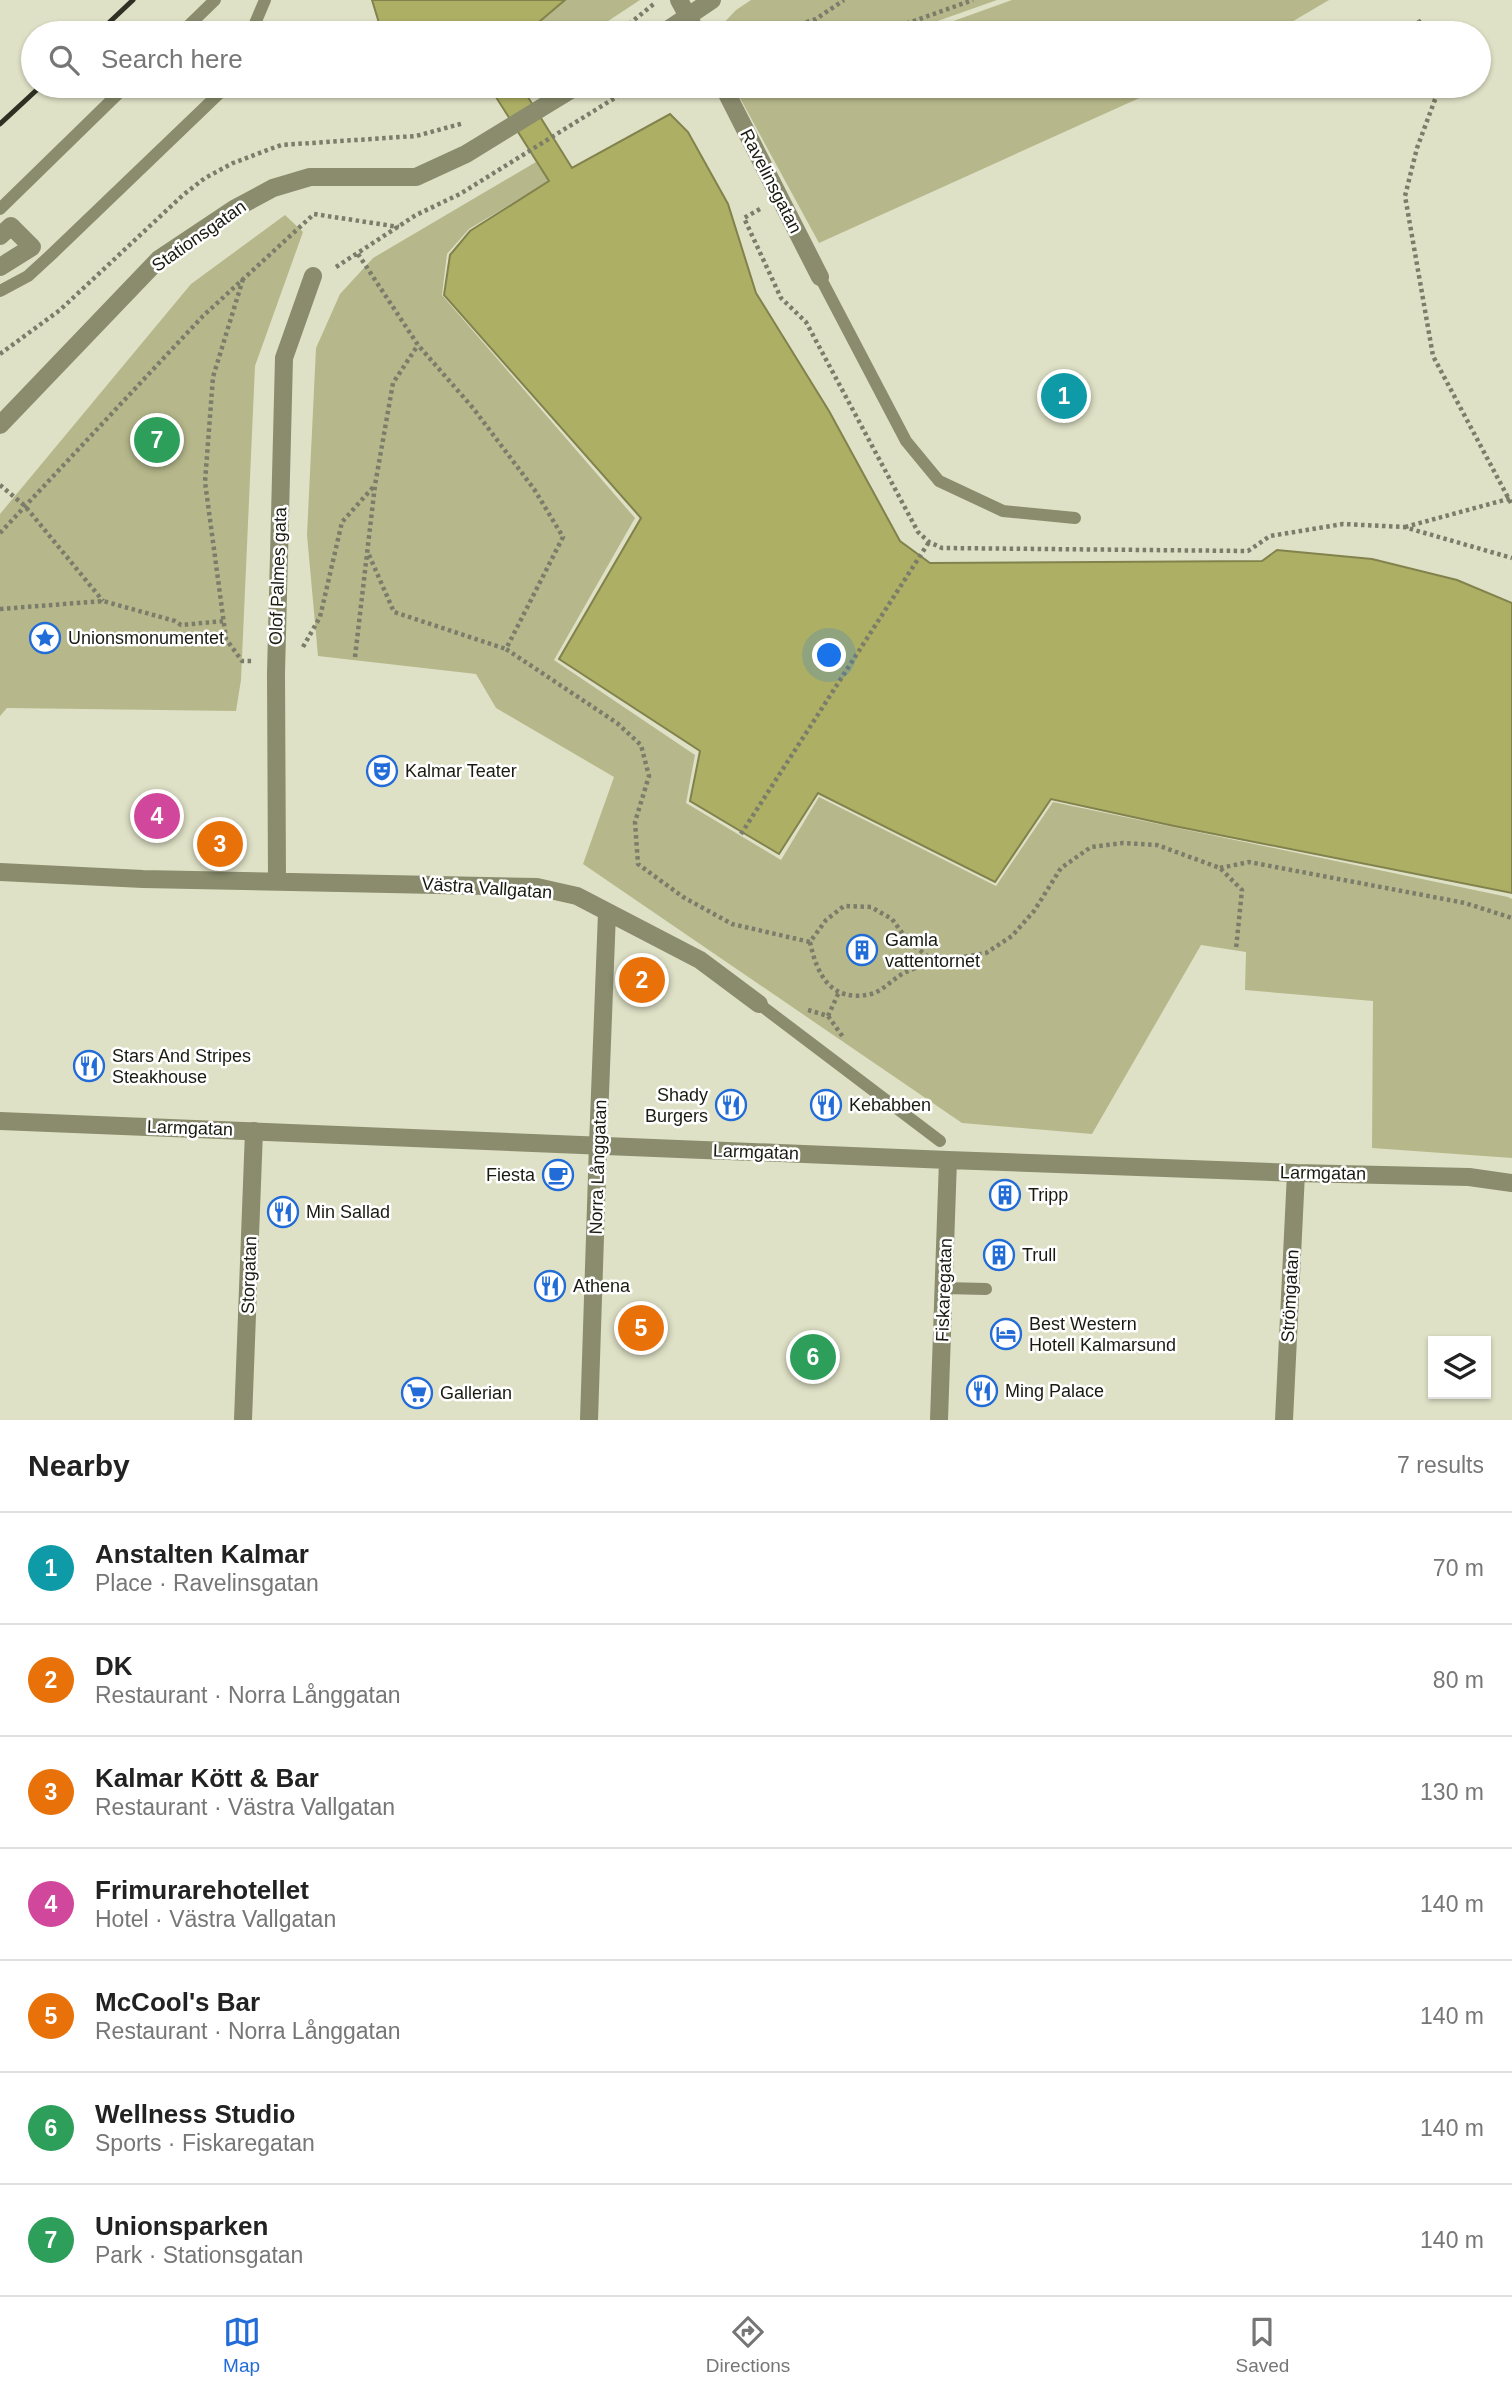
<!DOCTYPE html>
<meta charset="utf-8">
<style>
:root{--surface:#fff;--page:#f6f6f6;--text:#222;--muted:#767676;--line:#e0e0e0;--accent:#226cd8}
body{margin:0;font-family:Helvetica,sans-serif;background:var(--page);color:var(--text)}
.controls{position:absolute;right:21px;bottom:21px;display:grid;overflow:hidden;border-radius:0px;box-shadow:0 2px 5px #0004}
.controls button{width:63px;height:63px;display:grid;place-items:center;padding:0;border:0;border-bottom:2px solid var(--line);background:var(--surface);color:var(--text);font:35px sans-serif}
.you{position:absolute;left:830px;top:656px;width:24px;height:24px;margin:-18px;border:5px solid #fff;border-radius:50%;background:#1a73e8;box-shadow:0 0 0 10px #1a73e833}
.badge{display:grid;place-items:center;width:46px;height:46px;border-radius:50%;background:var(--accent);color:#fff;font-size:23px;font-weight:700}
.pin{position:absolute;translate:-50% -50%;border:4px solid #fff;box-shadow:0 2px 7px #0006}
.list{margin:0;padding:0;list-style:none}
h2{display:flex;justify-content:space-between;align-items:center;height:91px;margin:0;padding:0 28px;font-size:30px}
h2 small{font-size:23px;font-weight:400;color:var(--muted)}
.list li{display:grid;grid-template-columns:46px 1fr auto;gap:21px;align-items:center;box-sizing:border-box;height:112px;padding:0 28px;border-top:2px solid var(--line)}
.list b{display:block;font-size:26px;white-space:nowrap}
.list p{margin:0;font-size:23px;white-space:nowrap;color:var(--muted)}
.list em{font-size:23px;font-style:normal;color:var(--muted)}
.icon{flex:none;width:38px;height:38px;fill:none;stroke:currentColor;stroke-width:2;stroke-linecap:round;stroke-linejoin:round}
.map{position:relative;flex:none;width:1512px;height:1420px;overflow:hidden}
.search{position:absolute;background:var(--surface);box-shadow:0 2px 5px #0004;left:21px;right:21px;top:21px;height:77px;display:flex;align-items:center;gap:18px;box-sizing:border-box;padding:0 24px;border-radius:38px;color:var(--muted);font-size:26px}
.sheet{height:875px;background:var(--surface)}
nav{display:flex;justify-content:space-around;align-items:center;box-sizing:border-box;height:98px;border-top:2px solid var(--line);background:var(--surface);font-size:19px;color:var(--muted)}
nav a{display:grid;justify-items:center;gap:4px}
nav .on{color:var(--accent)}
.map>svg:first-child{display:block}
.green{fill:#b6b88b}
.water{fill:#adaf65;stroke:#81824c;stroke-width:2}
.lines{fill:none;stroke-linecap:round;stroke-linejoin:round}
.path{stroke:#7b7d6a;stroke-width:4.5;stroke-dasharray:3.5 3.5;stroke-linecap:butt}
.service{stroke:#8a8c6d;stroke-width:12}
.pedestrian{stroke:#8a8c6d;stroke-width:18}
.minor{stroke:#8a8c6d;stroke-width:18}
.rail{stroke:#2f3024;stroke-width:5}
.labels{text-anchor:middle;stroke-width:5;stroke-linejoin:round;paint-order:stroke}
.street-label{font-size:18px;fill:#191a10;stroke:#fff}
.poi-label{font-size:18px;fill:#191a10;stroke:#fff;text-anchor:start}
</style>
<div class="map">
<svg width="1512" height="1420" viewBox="0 0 1512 1420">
<rect width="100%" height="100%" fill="#dfe1c6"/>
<path class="green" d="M565,0h75l-50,33h-64z
M751,0h246l-93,33h-187l-1,-2 20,-21z
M1012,0h317l-56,33h-353z
M775,86h391l-347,157 -79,-145z
M536,162l13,19 -80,48 -22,25 -5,41 193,223 -81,142 141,95 -9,48 95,57 38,-63 177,89 57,-84 455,95 4,2v259l-140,-10 1,-147 -128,-11 1,-38 -45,-7 -109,189 -130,-11 -379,-259 31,-87 -118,-69 -20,-34 -158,-18 -11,-121 9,-187 24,-54 33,-36z
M285,215l18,17 -48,134 -14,314 -5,31 -229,-3 -7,8v-202l191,-230z"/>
<path class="water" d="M372,0h193l-39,33h-141l-5,-7z
M489,86h32l51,82 98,-54 18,18 40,72 28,89 73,118 71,130 30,22 332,-2 15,-11 95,9 85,21 55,23v290l-338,-67 -123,-27 -56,83 -177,-89 -39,61 -89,-53 10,-50 -141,-92 82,-141 -197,-223 6,-40 20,-24 79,-50z"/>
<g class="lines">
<path class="path" d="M1418,20l9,13
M618,33l37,-30
M773,33l43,-14 28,-19
M880,33l93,-33
M1440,86l-23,62 -12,48 28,160 79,149
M760,209l-16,9 37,80 25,24 112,210 11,10 13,6 306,3 22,-15 73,-12 61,3 108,31
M358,254l60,91 55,63 61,81 29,48 -57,112 111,74 24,22 8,31 -14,46 3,42 45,33 49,27 78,18
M336,267l80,-52 44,-21 174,-108
M243,279l-30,98 -8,105 21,157 16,22h10
M0,354l60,-44 123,-115 22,-17 28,-15 48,-18 135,-9 48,-13
M0,485l25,21 78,95
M1405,527l107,-29
M0,533l203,-217 111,-102 85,13
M369,555l25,57 112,37
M0,609l103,-8 72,20 6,4 43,-4
M303,647l17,-30 22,-95 33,-37
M355,657l20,-172 18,-102 25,-38
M741,834l188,-292
M1220,868l29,-6 216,41 47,15
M935,962c-12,4 -26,7 -36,14 -9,6 -17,15 -28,18 -40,9 -54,-19 -61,-52l16,-22 18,-14 27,1 21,12 16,22 27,21 51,-9 26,-17 22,-25 27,-43 30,-21 32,-4 34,2 63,23 22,22 -6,59
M808,1010l20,6 15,21
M828,1016l11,-24"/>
<path class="service" d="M181,33l34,-33
M251,33l14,-33
M0,209l126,-123
M820,277l86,164 33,40 64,30 72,7
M0,291l28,-15 25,-23 174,-167
M759,1004l181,137
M944,1288l42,1"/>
<path class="pedestrian" d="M0,236l11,-10 21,21 -32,20
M243,1420l11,-289
M589,1420l9,-275"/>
<path class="minor" d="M679,0l18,33
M663,33l49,-33
M723,86l97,191
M0,425l159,-166 75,-50 39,-21 37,-11h106l50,-23 111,-68
M0,872l143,7 394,8 40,9 123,64 59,44
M277,880l-1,-207 8,-315 29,-82
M0,1121l948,39 348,13 173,4 43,6
M598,1145l9,-232
M939,1420l9,-260
M1284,1420l12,-247"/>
<path class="rail" d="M98,33l35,-33
M0,124l41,-38"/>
</g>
<defs>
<g id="sight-ring" transform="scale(1.575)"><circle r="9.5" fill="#fff" stroke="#226cd8" stroke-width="1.5"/><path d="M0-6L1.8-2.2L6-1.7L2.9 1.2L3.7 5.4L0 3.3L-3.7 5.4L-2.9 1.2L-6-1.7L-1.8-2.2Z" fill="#226cd8"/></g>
<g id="theatre-ring" transform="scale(1.575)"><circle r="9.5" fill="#fff" stroke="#226cd8" stroke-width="1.5"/><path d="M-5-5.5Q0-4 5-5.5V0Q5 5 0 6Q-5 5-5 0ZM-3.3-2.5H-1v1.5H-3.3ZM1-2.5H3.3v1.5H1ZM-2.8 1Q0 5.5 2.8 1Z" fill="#226cd8"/></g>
<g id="building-ring" transform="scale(1.575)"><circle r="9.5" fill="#fff" stroke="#226cd8" stroke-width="1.5"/><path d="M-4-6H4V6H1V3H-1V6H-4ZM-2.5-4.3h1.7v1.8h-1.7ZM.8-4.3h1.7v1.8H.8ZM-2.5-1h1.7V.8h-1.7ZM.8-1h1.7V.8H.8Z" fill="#226cd8"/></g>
<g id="restaurant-ring" transform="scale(1.575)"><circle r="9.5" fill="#fff" stroke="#226cd8" stroke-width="1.5"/><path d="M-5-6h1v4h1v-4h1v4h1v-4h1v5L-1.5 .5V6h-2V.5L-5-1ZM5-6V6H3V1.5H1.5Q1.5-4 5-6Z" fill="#226cd8"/></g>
<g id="cafe-ring" transform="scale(1.575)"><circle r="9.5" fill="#fff" stroke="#226cd8" stroke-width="1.5"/><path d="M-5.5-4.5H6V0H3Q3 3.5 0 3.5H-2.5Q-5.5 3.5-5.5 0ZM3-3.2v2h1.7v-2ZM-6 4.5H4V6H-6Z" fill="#226cd8"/></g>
<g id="hotel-ring" transform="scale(1.575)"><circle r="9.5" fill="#fff" stroke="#226cd8" stroke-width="1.5"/><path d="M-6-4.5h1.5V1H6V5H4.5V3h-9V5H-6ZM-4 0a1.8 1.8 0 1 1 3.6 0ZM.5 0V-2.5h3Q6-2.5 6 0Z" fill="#226cd8"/></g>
<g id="supermarket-ring" transform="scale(1.575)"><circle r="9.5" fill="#fff" stroke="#226cd8" stroke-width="1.5"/><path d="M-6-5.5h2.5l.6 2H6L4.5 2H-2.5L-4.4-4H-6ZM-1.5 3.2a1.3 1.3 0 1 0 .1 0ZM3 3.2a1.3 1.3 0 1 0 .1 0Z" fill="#226cd8"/></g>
</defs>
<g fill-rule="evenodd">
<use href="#sight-ring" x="45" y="638"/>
<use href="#theatre-ring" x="382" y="771"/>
<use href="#building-ring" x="862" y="950"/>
<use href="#restaurant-ring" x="89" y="1066"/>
<use href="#restaurant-ring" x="731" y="1105"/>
<use href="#restaurant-ring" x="826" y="1105"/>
<use href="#cafe-ring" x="558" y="1175"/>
<use href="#building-ring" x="1005" y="1195"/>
<use href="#restaurant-ring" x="283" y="1212"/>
<use href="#building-ring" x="999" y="1255"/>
<use href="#restaurant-ring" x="550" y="1286"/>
<use href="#hotel-ring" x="1006" y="1334"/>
<use href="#restaurant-ring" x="982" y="1391"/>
<use href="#supermarket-ring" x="417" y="1393"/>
</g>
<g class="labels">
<g class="street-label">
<text transform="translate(771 181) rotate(63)" y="6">Ravelinsgatan</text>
<text transform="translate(199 236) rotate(-35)" y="6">Stationsgatan</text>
<text transform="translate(278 576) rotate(-88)" y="6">Olof Palmes gata</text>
<text transform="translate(487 888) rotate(4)" y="6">Västra Vallgatan</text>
<text transform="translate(190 1128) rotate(2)" y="6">Larmgatan</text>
<text transform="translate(756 1152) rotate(2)" y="6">Larmgatan</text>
<text transform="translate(598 1167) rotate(-88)" y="6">Norra Långgatan</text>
<text transform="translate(1323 1173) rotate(1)" y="6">Larmgatan</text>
<text transform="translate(249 1275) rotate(-88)" y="6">Storgatan</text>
<text transform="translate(944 1290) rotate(-88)" y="6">Fiskaregatan</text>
<text transform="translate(1290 1296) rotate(-87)" y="6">Strömgatan</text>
</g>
<g class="poi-label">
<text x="68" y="644">Unionsmonumentet</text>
<text x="405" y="777">Kalmar Teater</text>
<text x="885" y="946">Gamla<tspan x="885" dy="21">vattentornet</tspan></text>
<text x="112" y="1062">Stars And Stripes<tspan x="112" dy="21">Steakhouse</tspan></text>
<text x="708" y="1101" text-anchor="end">Shady<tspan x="708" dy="21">Burgers</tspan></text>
<text x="849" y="1111">Kebabben</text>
<text x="535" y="1181" text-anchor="end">Fiesta</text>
<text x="1028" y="1201">Tripp</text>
<text x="306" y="1218">Min Sallad</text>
<text x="1022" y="1261">Trull</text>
<text x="573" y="1292">Athena</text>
<text x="1029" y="1330">Best Western<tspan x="1029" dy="21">Hotell Kalmarsund</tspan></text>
<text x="1005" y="1397">Ming Palace</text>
<text x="440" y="1399">Gallerian</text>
</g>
</g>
</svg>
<div class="controls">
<button><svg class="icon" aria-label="layers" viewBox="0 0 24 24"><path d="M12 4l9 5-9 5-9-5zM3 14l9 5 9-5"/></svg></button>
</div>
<div class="you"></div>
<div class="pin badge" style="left:1064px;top:396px;background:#0f9aa8">1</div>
<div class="pin badge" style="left:642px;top:980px;background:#e8710a">2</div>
<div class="pin badge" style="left:220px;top:844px;background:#e8710a">3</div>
<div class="pin badge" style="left:157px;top:816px;background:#d1479c">4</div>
<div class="pin badge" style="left:641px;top:1328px;background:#e8710a">5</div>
<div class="pin badge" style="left:813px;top:1357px;background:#2e9e5b">6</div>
<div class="pin badge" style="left:157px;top:440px;background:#2e9e5b">7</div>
<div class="search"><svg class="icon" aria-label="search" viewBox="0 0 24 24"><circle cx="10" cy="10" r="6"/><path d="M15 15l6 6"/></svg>Search here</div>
</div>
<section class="sheet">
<h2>Nearby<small>7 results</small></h2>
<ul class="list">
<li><span class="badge" style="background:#0f9aa8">1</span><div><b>Anstalten Kalmar</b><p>Place · Ravelinsgatan</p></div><em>70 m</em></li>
<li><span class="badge" style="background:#e8710a">2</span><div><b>DK</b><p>Restaurant · Norra Långgatan</p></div><em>80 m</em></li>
<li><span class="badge" style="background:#e8710a">3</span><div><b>Kalmar Kött &amp; Bar</b><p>Restaurant · Västra Vallgatan</p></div><em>130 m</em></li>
<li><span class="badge" style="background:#d1479c">4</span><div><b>Frimurarehotellet</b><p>Hotel · Västra Vallgatan</p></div><em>140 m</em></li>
<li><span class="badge" style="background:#e8710a">5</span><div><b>McCool's Bar</b><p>Restaurant · Norra Långgatan</p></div><em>140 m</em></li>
<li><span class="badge" style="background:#2e9e5b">6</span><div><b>Wellness Studio</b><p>Sports · Fiskaregatan</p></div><em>140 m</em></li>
<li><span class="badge" style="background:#2e9e5b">7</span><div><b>Unionsparken</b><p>Park · Stationsgatan</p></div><em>140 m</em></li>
</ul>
</section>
<nav>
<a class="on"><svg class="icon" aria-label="map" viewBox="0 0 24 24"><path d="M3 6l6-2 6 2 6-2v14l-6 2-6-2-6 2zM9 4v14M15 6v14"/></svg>Map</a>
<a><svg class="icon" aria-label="directions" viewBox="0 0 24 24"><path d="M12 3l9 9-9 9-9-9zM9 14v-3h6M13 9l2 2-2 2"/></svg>Directions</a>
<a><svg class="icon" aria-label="saved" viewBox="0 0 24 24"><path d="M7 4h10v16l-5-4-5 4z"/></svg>Saved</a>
</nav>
